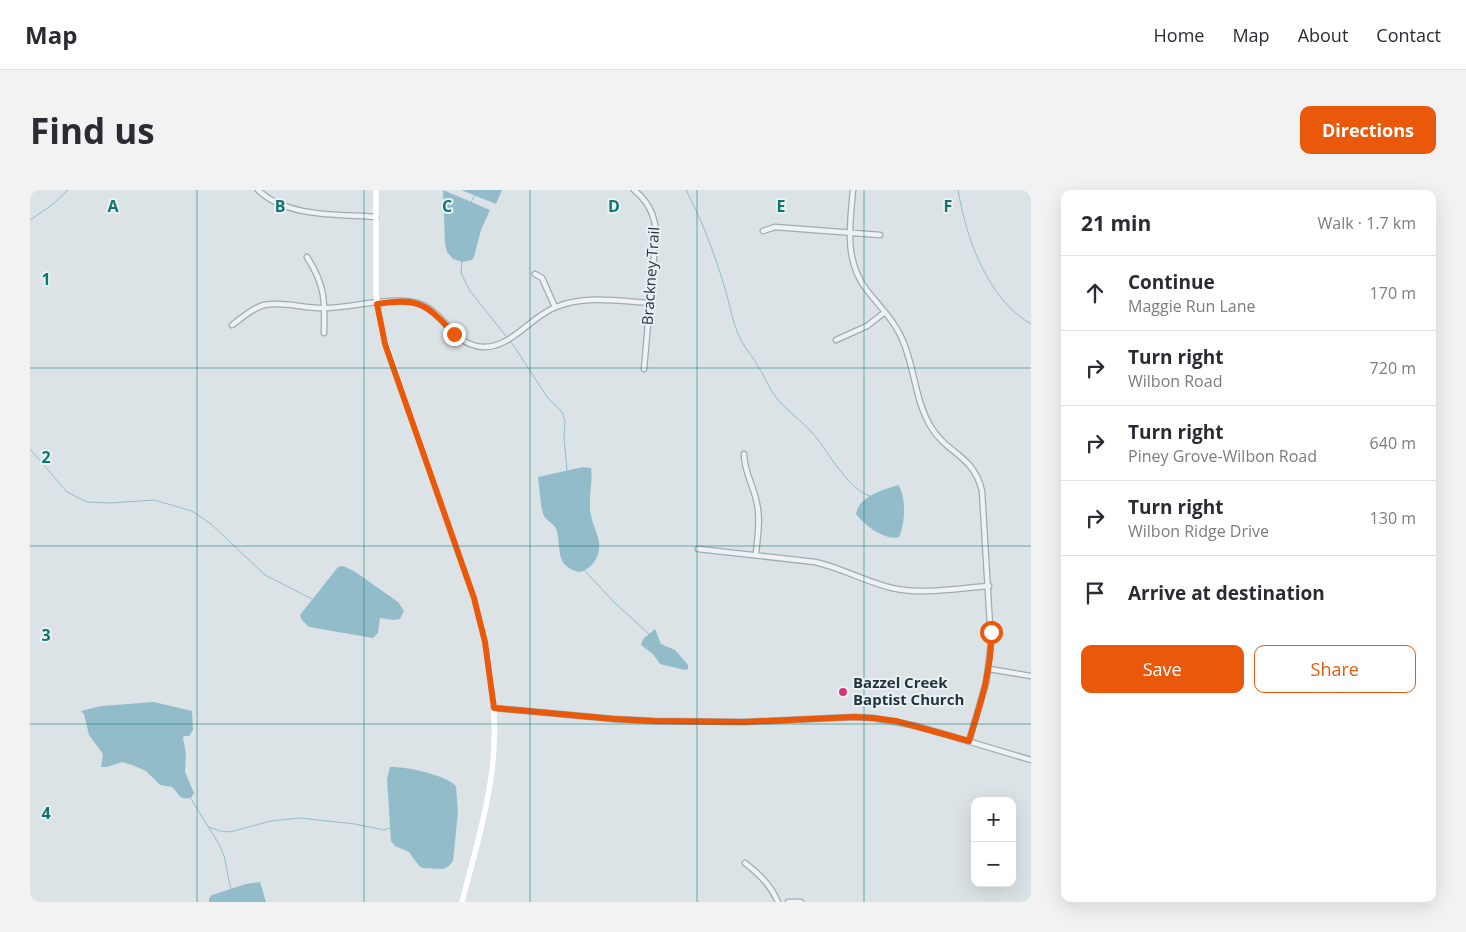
<!DOCTYPE html>
<meta charset="utf-8">
<style>
:root{--surface:#fff;--page:#f2f2f3;--text:#2b2b33;--muted:#7c7c81;--line:#e1e1e2;--accent:#ea580c}
body{margin:0;font-family:"Open Sans",sans-serif;background:var(--page);color:var(--text)}
.controls{position:absolute;right:15px;bottom:15px;display:grid;overflow:hidden;border-radius:10px;box-shadow:0 5px 20px #0002}
.controls button{width:45px;height:45px;display:grid;place-items:center;padding:0;border:0;border-bottom:1px solid var(--line);background:var(--surface);color:var(--text);font:25px sans-serif}
.stop{position:absolute;width:15px;height:15px;margin:-11px;border:4px solid #ea580c;border-radius:50%;background:#fff}
.stop.end{background:#ea580c;border-color:#fff;box-shadow:0 1px 5px #0008}
.list{margin:0;padding:0;list-style:none}
h2{display:flex;justify-content:space-between;align-items:center;height:65px;margin:0;padding:0 20px;font-size:21px}
h2 small{font-size:16px;font-weight:400;color:var(--muted)}
.list li{display:grid;grid-template-columns:32px 1fr auto;gap:15px;align-items:center;box-sizing:border-box;height:75px;padding:0 20px;border-top:1px solid var(--line)}
.list b{display:block;font-size:19px;white-space:nowrap}
.list p{margin:0;font-size:16px;white-space:nowrap;color:var(--muted)}
.list em{font-size:16px;font-style:normal;color:var(--muted)}
.actions{display:flex;gap:10px;padding:15px 20px}
.actions a{flex:1;padding:11px 0;border:1px solid var(--accent);border-radius:10px;text-align:center;font-size:18px;color:var(--accent)}
.actions .main{background:var(--accent);color:#fff}
.icon{flex:none;width:28px;height:28px;fill:none;stroke:currentColor;stroke-width:2;stroke-linecap:round;stroke-linejoin:round}
.map{position:relative;flex:none;width:1001px;height:712px;overflow:hidden;border-radius:10px}
header{display:flex;align-items:center;gap:30px;box-sizing:border-box;height:70px;padding:0 25px;background:var(--surface);border-bottom:1px solid var(--line)}
header strong{font-size:24px}
nav{display:flex;gap:28px;margin-inline-start:auto;font-size:18px}
.intro{display:flex;align-items:center;justify-content:space-between;box-sizing:border-box;height:120px;padding:0 30px}
h1{margin:0;font-size:35px}
.button{padding:12px 22px;border-radius:10px;background:var(--accent);color:#fff;font-size:18px;font-weight:700}
main{display:flex;gap:30px;padding:0 30px}
aside{flex:1;background:var(--surface);border-radius:10px;box-shadow:0 5px 20px #0002}
.map>svg:first-child{display:block}
.water{fill:#93bcca}
.lines{fill:none;stroke-linecap:round;stroke-linejoin:round}
.stream{stroke:#93bcca;stroke-width:1}
.street-casing{stroke:#a0abb1;stroke-width:7}
.street{stroke:#eef2f5;stroke-width:4.5}
.secondary{stroke:#fff;stroke-width:5.5}
.route{stroke:#ea580c;stroke-width:6}
.grid{fill:none;stroke:#0f766e;stroke-width:1;stroke-opacity:0.55}
.poi-dot{fill:#d63677;stroke:#eaf1f4;stroke-width:2}
.labels{text-anchor:middle;stroke-width:4;stroke-linejoin:round;paint-order:stroke}
.street-label{font-size:15px;fill:#24343d;stroke:#eaf1f4}
.poi-label{font-size:15px;font-weight:bold;fill:#24343d;stroke:#eaf1f4;text-anchor:start}
.grid-label{font-size:16px;text-anchor:middle;font-weight:bold;fill:#0f766e;stroke:#eaf1f4;stroke-width:4;stroke-linejoin:round;paint-order:stroke}
</style>
<header>
<strong>Map</strong>
<nav><a>Home</a><a>Map</a><a>About</a><a>Contact</a></nav>
</header>
<div class="intro"><h1>Find us</h1><a class="button">Directions</a></div>
<main>
<div class="map">
<svg width="1001" height="712" viewBox="0 0 1001 712">
<rect width="100%" height="100%" fill="#dbe3e7"/>
<path class="water" d="M413,0l47,20 -9,20 -7,27 -2,3 -10,2 -9,-3 -6,-7 -2,-8z
M431,0h41l-6,14z
M553,277l8,1c2,13 -2,26 -1,39 0,13 7,23 9,35 2,13 -7,28 -20,30 -24,-6 -18,-23 -22,-41 -2,-7 -9,-9 -13,-15 -3,-4 -5,-32 -6,-39z
M868,295c9,12 7,39 1,52 -14,4 -35,-12 -43,-23 3,-18 27,-24 42,-29z
M313,376l11,5 44,31 6,9 -4,8 -7,1 -13,-2 -2,15 -5,5 -64,-11 -7,-7 -2,-5 38,-48z
M625,439l6,15 14,6 13,15v4l-3,1 -25,-6 -7,-10 -12,-9 2,-6z
M124,512l38,9 1,19 -4,6h-5l-1,2 3,16 -1,18 9,21 -3,5c-14,2 -11,-4 -19,-11l-12,-2 -14,-14 -14,-6 -10,-3 -15,5h-6l2,-13 -14,-19 -5,-21 -3,-3 20,-5z
M360,577c14,-1 57,8 66,19l2,26 -5,49 -4,5 -6,3 -20,-1 -4,-2 -10,-14 -14,-6 -4,-5 -4,-62z
M230,692l6,20h-57v-4l3,-3 34,-11z"/>
<g class="lines">
<path class="stream" d="M656,0c16,30 28,63 38,95 6,18 8,38 17,55 5,10 13,18 18,28 7,11 11,23 20,33 13,14 29,25 40,40 11,15 32,50 51,55
M928,0c8,47 29,109 73,134
M441,12l4,-7
M0,30l22,-15 16,-15
M432,71l-1,12 9,18 44,55 33,51 15,15 3,9 -1,17 3,32
M0,259l37,43 20,10 23,1 44,-3 38,11 19,13 54,51 47,24
M554,380l31,33 35,32
M161,609l28,45 5,12 7,34
M179,637l11,4 10,1 41,-11 29,-3 55,6 29,6 6,-2"/>
<g class="street-casing">
<path id="street" d="M228,0c29,28 80,24 118,27
M604,0c14,11 21,25 22,43l-12,136
M823,0c-3,34 -9,70 13,99 13,17 29,32 37,52 12,28 12,60 28,86 17,28 42,27 51,64l9,152 -5,40 -17,58
M733,41l12,-4 105,8
M277,67c18,28 18,43 17,76
M505,84l7,4 13,29
M202,135c10,-7 20,-17 32,-20 20,-4 41,4 61,3 28,0 72,-14 98,-3 24,11 31,41 61,42 28,0 46,-30 72,-40 30,-12 62,-6 94,-4
M806,150l31,-14 18,-14
M714,264c0,18 10,32 13,50 4,17 0,34 -1,51
M668,359l117,13c27,6 51,20 77,26 28,7 68,0 97,-2
M959,479l42,7
M464,518l120,11 40,2 90,1 110,-5 19,1 44,8 114,34
M715,673c15,12 25,21 33,39
M758,712h13"/>
</g>
<use href="#street" class="street"/>
<path class="secondary" d="M346,0v105l6,37 92,266c16,56 25,115 18,173 -6,45 -19,88 -30,131"/>
</g>
<g class="lines">
<path class="route" d="M424,144c-27,-30 -36,-37 -77,-30l8,40 89,254 11,44 9,66 120,11 40,2 90,1 110,-5 19,1 23,3 73,20c11,-36 23,-71 22,-109"/>
</g>
<path class="grid" d="M167,0v712M334,0v712M500,0v712M667,0v712M834,0v712M0,178h1001M0,356h1001M0,534h1001"/>
<circle class="poi-dot" cx="813" cy="502" r="5"/>
<g class="labels">
<g class="street-label">
<text transform="translate(621 86) rotate(-86)" y="5">Brackney Trail</text>
</g>
<g class="poi-label">
<text x="823" y="498">Bazzel Creek<tspan x="823" dy="17">Baptist Church</tspan></text>
</g>
</g>
<g class="grid-label">
<text x="83" y="22">A</text>
<text x="250" y="22">B</text>
<text x="417" y="22">C</text>
<text x="584" y="22">D</text>
<text x="751" y="22">E</text>
<text x="918" y="22">F</text>
<text x="16" y="95">1</text>
<text x="16" y="273">2</text>
<text x="16" y="451">3</text>
<text x="16" y="629">4</text>
</g>
</svg>
<div class="controls">
<button>+</button>
<button>−</button>
</div>
<div class="stop" style="left:961px;top:442px"></div>
<div class="stop end" style="left:424px;top:144px"></div>
</div>
<aside>
<h2>21 min<small>Walk · 1.7 km</small></h2>
<ul class="list">
<li><svg class="icon" aria-label="ahead" viewBox="0 0 24 24"><path d="M12 20V5M6 11l6-6 6 6"/></svg><div><b>Continue</b><p>Maggie Run Lane</p></div><em>170 m</em></li>
<li><svg class="icon" aria-label="right" viewBox="0 0 24 24"><path d="M7 20v-9h11M14 6l5 5-5 5"/></svg><div><b>Turn right</b><p>Wilbon Road</p></div><em>720 m</em></li>
<li><svg class="icon" aria-label="right" viewBox="0 0 24 24"><path d="M7 20v-9h11M14 6l5 5-5 5"/></svg><div><b>Turn right</b><p>Piney Grove-Wilbon Road</p></div><em>640 m</em></li>
<li><svg class="icon" aria-label="right" viewBox="0 0 24 24"><path d="M7 20v-9h11M14 6l5 5-5 5"/></svg><div><b>Turn right</b><p>Wilbon Ridge Drive</p></div><em>130 m</em></li>
<li><svg class="icon" aria-label="arrive" viewBox="0 0 24 24"><path d="M6 21V4h12l-3 4 3 4H6"/></svg><div><b>Arrive at destination</b></div></li>
</ul>
<div class="actions"><a class="main">Save</a><a>Share</a></div>
</aside>
</main>
